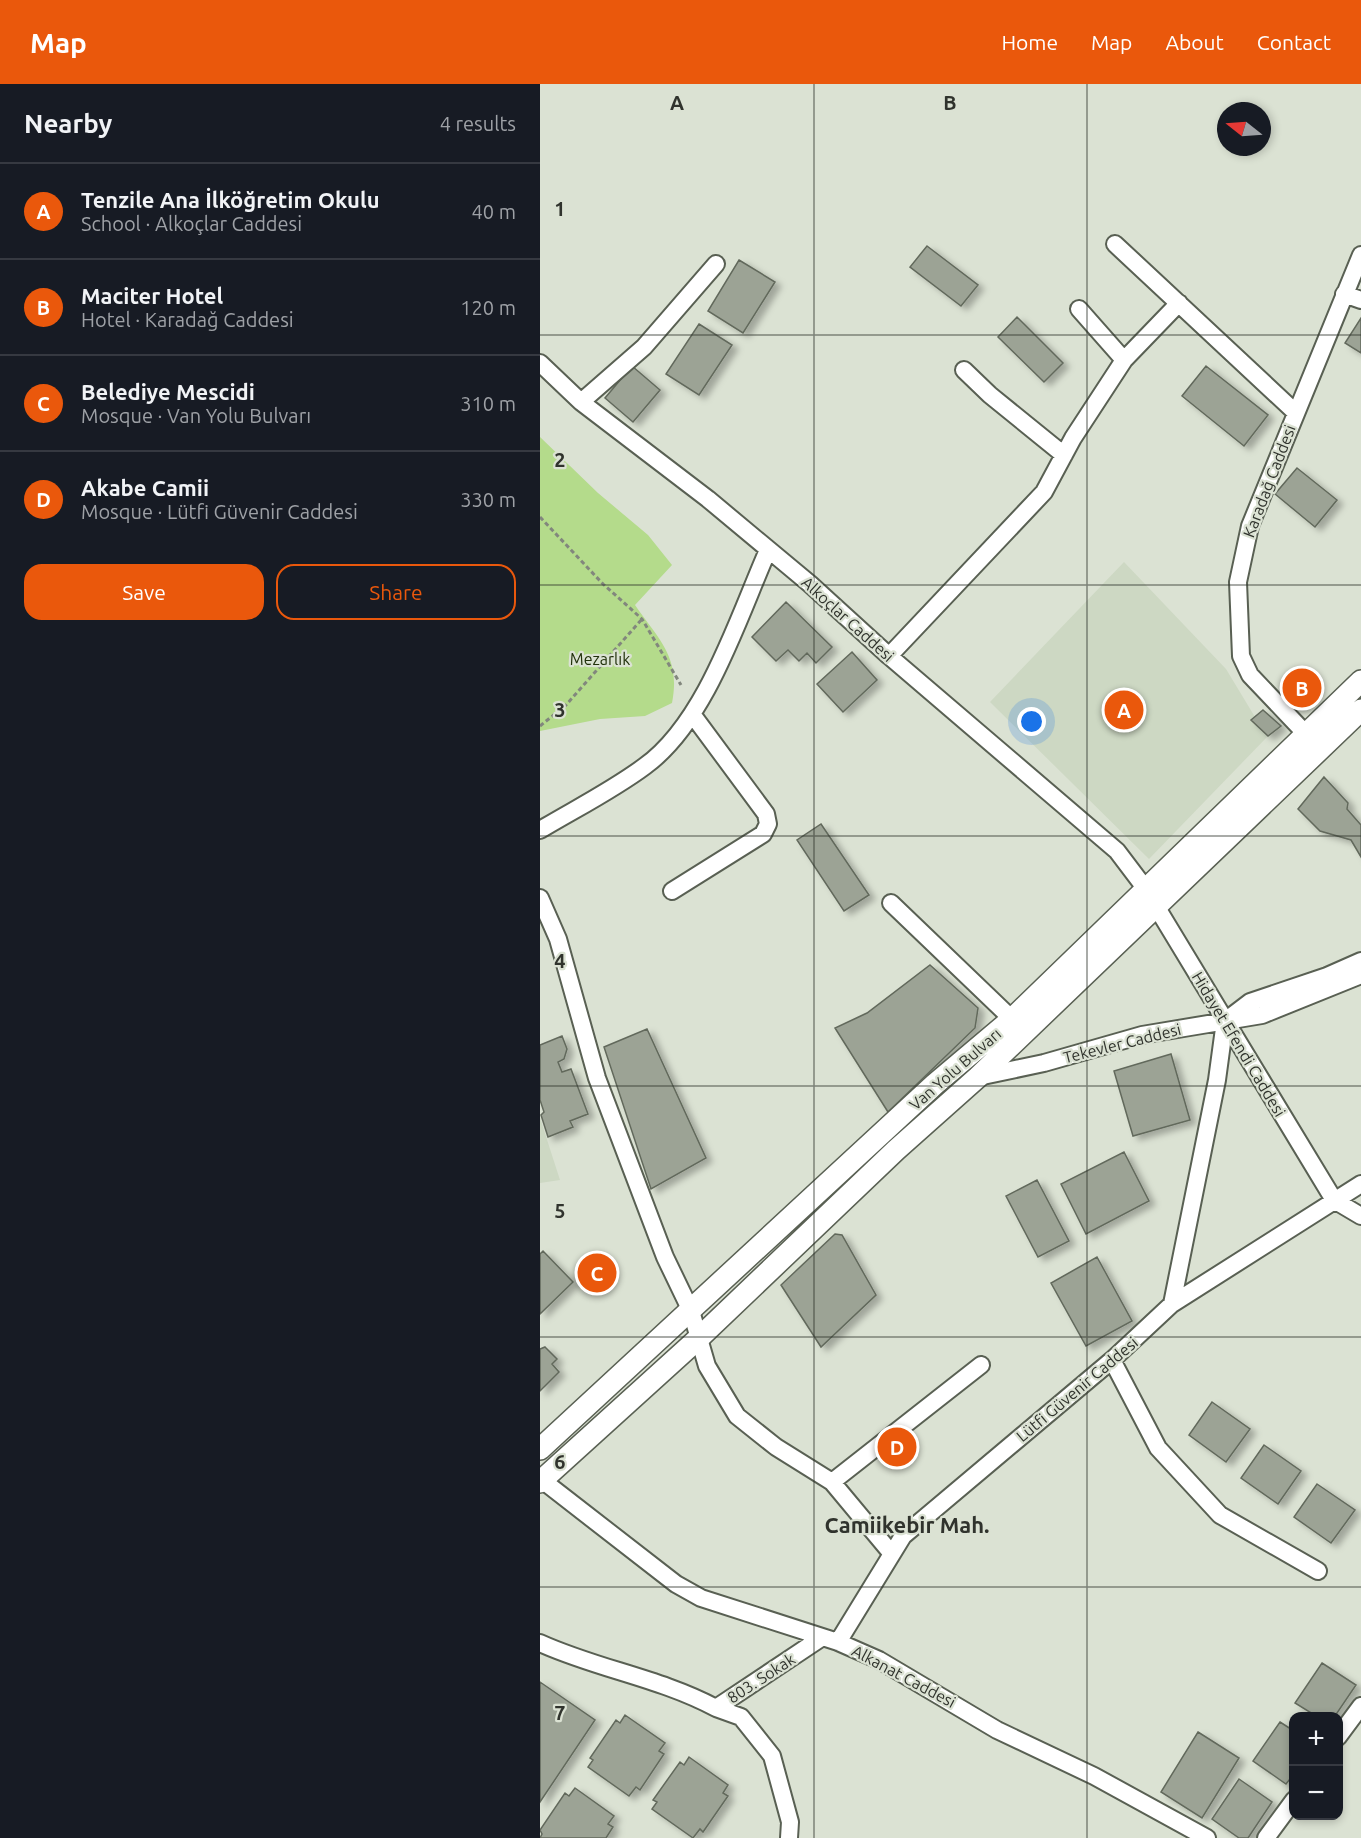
<!DOCTYPE html>
<meta charset="utf-8">
<style>
:root{--surface:#171b24;--page:#242831;--text:#f1f3f6;--muted:#9ea1a6;--line:#363941;--accent:#ea580c}
body{margin:0;font-family:Ubuntu,sans-serif;background:var(--page);color:var(--text)}
.controls{position:absolute;right:18px;bottom:18px;display:grid;overflow:hidden;border-radius:12px;box-shadow:0 3px 9px #0003}
.controls button{width:54px;height:54px;display:grid;place-items:center;padding:0;border:0;border-bottom:2px solid var(--line);background:var(--surface);color:var(--text);font:30px sans-serif}
.compass{position:absolute;left:677px;top:18px;width:54px;height:54px;border-radius:50%;background:var(--surface);box-shadow:0 3px 9px #0003;rotate:287deg}
.you{position:absolute;left:492px;top:638px;width:21px;height:21px;margin:-15px;border:4px solid #fff;border-radius:50%;background:#1a73e8;box-shadow:0 0 0 9px #1a73e833}
.badge{display:grid;place-items:center;width:39px;height:39px;border-radius:50%;background:var(--accent);color:#fff;font-size:20px;font-weight:700}
.pin{position:absolute;translate:-50% -50%;border:3px solid #fff;box-shadow:0 2px 6px #0006}
.list{margin:0;padding:0;list-style:none}
h2{display:flex;justify-content:space-between;align-items:center;height:78px;margin:0;padding:0 24px;font-size:26px}
h2 small{font-size:20px;font-weight:400;color:var(--muted)}
.list li{display:grid;grid-template-columns:39px 1fr auto;gap:18px;align-items:center;box-sizing:border-box;height:96px;padding:0 24px;border-top:2px solid var(--line)}
.list b{display:block;font-size:22px;white-space:nowrap}
.list p{margin:0;font-size:20px;white-space:nowrap;color:var(--muted)}
.list em{font-size:20px;font-style:normal;color:var(--muted)}
.actions{display:flex;gap:12px;padding:18px 24px}
.actions a{flex:1;padding:14px 0;border:2px solid var(--accent);border-radius:18px;text-align:center;font-size:21px;color:var(--accent)}
.actions .main{background:var(--accent);color:#fff}
.map{position:relative;flex:none;width:821px;height:1754px;overflow:hidden}
header{display:flex;align-items:center;gap:36px;box-sizing:border-box;height:84px;padding:0 30px;background:var(--accent);color:#fff}
header strong{font-size:28px}
nav{display:flex;gap:33px;margin-inline-start:auto;font-size:21px}
main{display:flex}
aside{flex:1;background:var(--surface)}
.map>svg:first-child{display:block}
.built{fill:#cdd8c3}
.green{fill:#b4db8b}
.building{fill:#9ca395;stroke:#62695c;stroke-width:1.5;filter:url(#shadow)}
.lines{fill:none;stroke-linecap:round;stroke-linejoin:round}
.minor-casing{stroke:#596053;stroke-width:20}
.major-casing{stroke:#596053;stroke-width:24}
.path{stroke:#82877d;stroke-width:3;stroke-dasharray:4.5 3;stroke-linecap:butt}
.minor{stroke:#fff;stroke-width:16}
.major{stroke:#fff;stroke-width:21}
.grid{fill:none;stroke:#30332d;stroke-width:1.5;stroke-opacity:0.55}
.labels{text-anchor:middle;stroke-width:4.5;stroke-linejoin:round;paint-order:stroke}
.street-label{font-size:16px;fill:#30332d;stroke:#dbe2d3}
.park-label{font-size:16px;fill:#20300a;stroke:#dbe2d3}
.district-label{font-size:22px;font-weight:bold;fill:#30332d;stroke:#dbe2d3}
.grid-label{font-size:20px;text-anchor:middle;font-weight:bold;fill:#30332d;stroke:#dbe2d3;stroke-width:4.5;stroke-linejoin:round;paint-order:stroke}
</style>
<header>
<strong>Map</strong>
<nav><a>Home</a><a>Map</a><a>About</a><a>Contact</a></nav>
</header>
<main>
<aside>
<h2>Nearby<small>4 results</small></h2>
<ul class="list">
<li><span class="badge">A</span><div><b>Tenzile Ana İlköğretim Okulu</b><p>School · Alkoçlar Caddesi</p></div><em>40 m</em></li>
<li><span class="badge">B</span><div><b>Maciter Hotel</b><p>Hotel · Karadağ Caddesi</p></div><em>120 m</em></li>
<li><span class="badge">C</span><div><b>Belediye Mescidi</b><p>Mosque · Van Yolu Bulvarı</p></div><em>310 m</em></li>
<li><span class="badge">D</span><div><b>Akabe Camii</b><p>Mosque · Lütfi Güvenir Caddesi</p></div><em>330 m</em></li>
</ul>
<div class="actions"><a class="main">Save</a><a>Share</a></div>
</aside>
<div class="map">
<svg width="821" height="1754" viewBox="0 0 821 1754">
<defs>
<filter id="shadow"><feDropShadow dx="6" dy="4" stdDeviation="3" flood-color="#0004"/></filter>
</defs>
<rect width="100%" height="100%" fill="#dbe2d3"/>
<path class="built" d="M584,478l102,107 29,48 -3,4 16,15 -119,123 -159,-157z
M0,1034l20,62 -20,3z"/>
<path class="green" d="M0,353l58,56 50,42 24,30 -37,40c24,35 46,52 37,98l-27,13 -45,3 -60,12z"/>
<path class="building" d="M387,162l51,39 -17,21 -51,-39z
M199,176l36,22 -32,51 -35,-22z
M477,233l46,46 -19,19 -46,-45z
M821,234v35l-16,-10z
M159,240l33,21 -33,50 -33,-21z
M92,282l28,24 -27,32 -28,-24z
M666,282l62,49 -24,31 -62,-50z
M757,384l40,32 -22,27 -40,-33z
M246,518l46,45 -16,16 -9,-10 -8,8 -11,-11 -12,11 -24,-24z
M312,568l25,28 -34,32 -26,-28z
M723,626l18,16 -13,10 -17,-16z
M784,693l24,26 -1,6 14,16v32l-10,-17 -31,-9 -22,-22z
M281,740l48,71 -25,16 -47,-71z
M390,881l48,43 -3,20 -87,84 -53,-84 32,-15z
M107,945l59,129 -55,31 -47,-142z
M22,952l5,13 -3,10 -6,3 4,10 9,-3 17,45 -18,7 3,6 -25,10 -7,-22 3,-3 -4,-12v-55z
M631,970l19,66 -57,16 -19,-65z
M584,1068l25,49 -63,33 -25,-50z
M497,1096l32,61 -31,16 -32,-61z
M295,1150l7,1 34,60 -55,52 -40,-62z
M3,1167l30,31 -33,32v-60z
M557,1173l35,64 -46,25 -35,-63z
M5,1263l12,12 -5,5 7,8 -19,19v-42z
M672,1318l38,27 -24,33 -37,-27z
M724,1361l37,26 -23,33 -37,-26z
M777,1400l38,26 -24,33 -37,-26z
M782,1579l34,22 -21,31h-19l-21,-13z
M0,1598l55,38 -55,82z
M85,1631l40,28 -6,8 5,3 -24,36 -4,-3 -7,9 -41,-29 5,-7 -3,-2 26,-38 4,3z
M740,1638l14,9v43l-8,10 -33,-23z
M658,1648l41,26 -37,60 -41,-26z
M149,1673l39,28 -5,8 5,3 -25,36 -3,-3 -7,9 -41,-29 5,-7 -4,-2 27,-38 4,3z
M699,1695l33,23 -24,36h-9l-27,-19z
M35,1704l39,28 -6,8 5,3 -7,11h-66l2,-4 -2,-4 25,-37 4,3z"/>
<g class="lines">
<g class="minor-casing">
<path id="minor" d="M575,160l180,168
M804,210l17,6
M539,225l45,51
M0,279l41,39 127,97 102,85 79,72 228,195 28,37 189,312 27,16
M424,286l26,25 74,60
M41,318l63,-55 72,-83
M349,572l155,-164 29,-54 51,-78 55,-57
M765,649l-55,-58 -9,-19 -3,-74 12,-56 111,-271
M0,746c35,-21 73,-40 105,-64 61,-44 93,-148 123,-216
M132,807l91,-57 5,-10 -2,-10 -74,-100
M0,814l18,41 39,139 68,179 26,54 16,55 30,50 39,31 56,35 60,72
M351,819l121,116
M689,934l21,-16 77,-26 34,-15
M438,993l66,-14 98,-28 120,-20 99,-40
M632,1220l45,-224 8,-59
M572,1276l46,88 62,67 98,56
M2,1396l134,104 25,14 137,44 41,18 118,70 97,46 113,62
M292,1398l149,-117
M298,1558l65,-106 209,-176 60,-56 189,-120
M0,1559c57,26 120,35 176,65
M798,1653l23,-31
M249,1754l1,-16 -18,-66 -31,-39 -25,-9 105,-70
M726,1754l28,-38"/>
</g>
<g class="major-casing">
<path id="major" d="M0,1365l395,-365 77,-65 349,-338
M0,1398l160,-145 196,-187 82,-73 383,-367"/>
</g>
<path class="path" d="M0,433l63,67 39,35 39,66
M0,642l26,-21 76,-86"/>
<use href="#minor" class="minor"/>
<use href="#major" class="major"/>
</g>
<path class="grid" d="M274,0v1754M547,0v1754M0,251h821M0,501h821M0,752h821M0,1002h821M0,1253h821M0,1503h821"/>
<g class="labels">
<g class="street-label">
<text transform="translate(729 397) rotate(-69)" y="6">Karadağ Caddesi</text>
<text transform="translate(308 535) rotate(42)" y="6">Alkoçlar Caddesi</text>
<text transform="translate(582 959) rotate(-14)" y="6">Tekevler Caddesi</text>
<text transform="translate(699 960) rotate(59)" y="6">Hidayet Efendi Caddesi</text>
<text transform="translate(415 985) rotate(-41)" y="6">Van Yolu Bulvarı</text>
<text transform="translate(537 1305) rotate(-40)" y="6">Lütfi Güvenir Caddesi</text>
<text transform="translate(364 1592) rotate(28)" y="6">Alkanat Caddesi</text>
<text transform="translate(221 1594) rotate(-33)" y="6">803. Sokak</text>
</g>
<g class="park-label">
<text x="60" y="581">Mezarlık</text>
</g>
<g class="district-label">
<text x="367" y="1449">Camiikebir Mah.</text>
</g>
</g>
<g class="grid-label">
<text x="137" y="26">A</text>
<text x="410" y="26">B</text>
<text x="20" y="132">1</text>
<text x="20" y="383">2</text>
<text x="20" y="633">3</text>
<text x="20" y="884">4</text>
<text x="20" y="1134">5</text>
<text x="20" y="1385">6</text>
<text x="20" y="1636">7</text>
</g>
</svg>
<div class="controls">
<button>+</button>
<button>−</button>
</div>
<svg class="compass" viewBox="-18 -18 36 36"><path d="M0-13l5 13h-10z" fill="#e53935"/><path d="M0 13l5-13h-10z" fill="#9ea1a6"/></svg>
<div class="you"></div>
<div class="pin badge" style="left:584px;top:626px">A</div>
<div class="pin badge" style="left:762px;top:604px">B</div>
<div class="pin badge" style="left:57px;top:1189px">C</div>
<div class="pin badge" style="left:357px;top:1363px">D</div>
</div>
</main>
